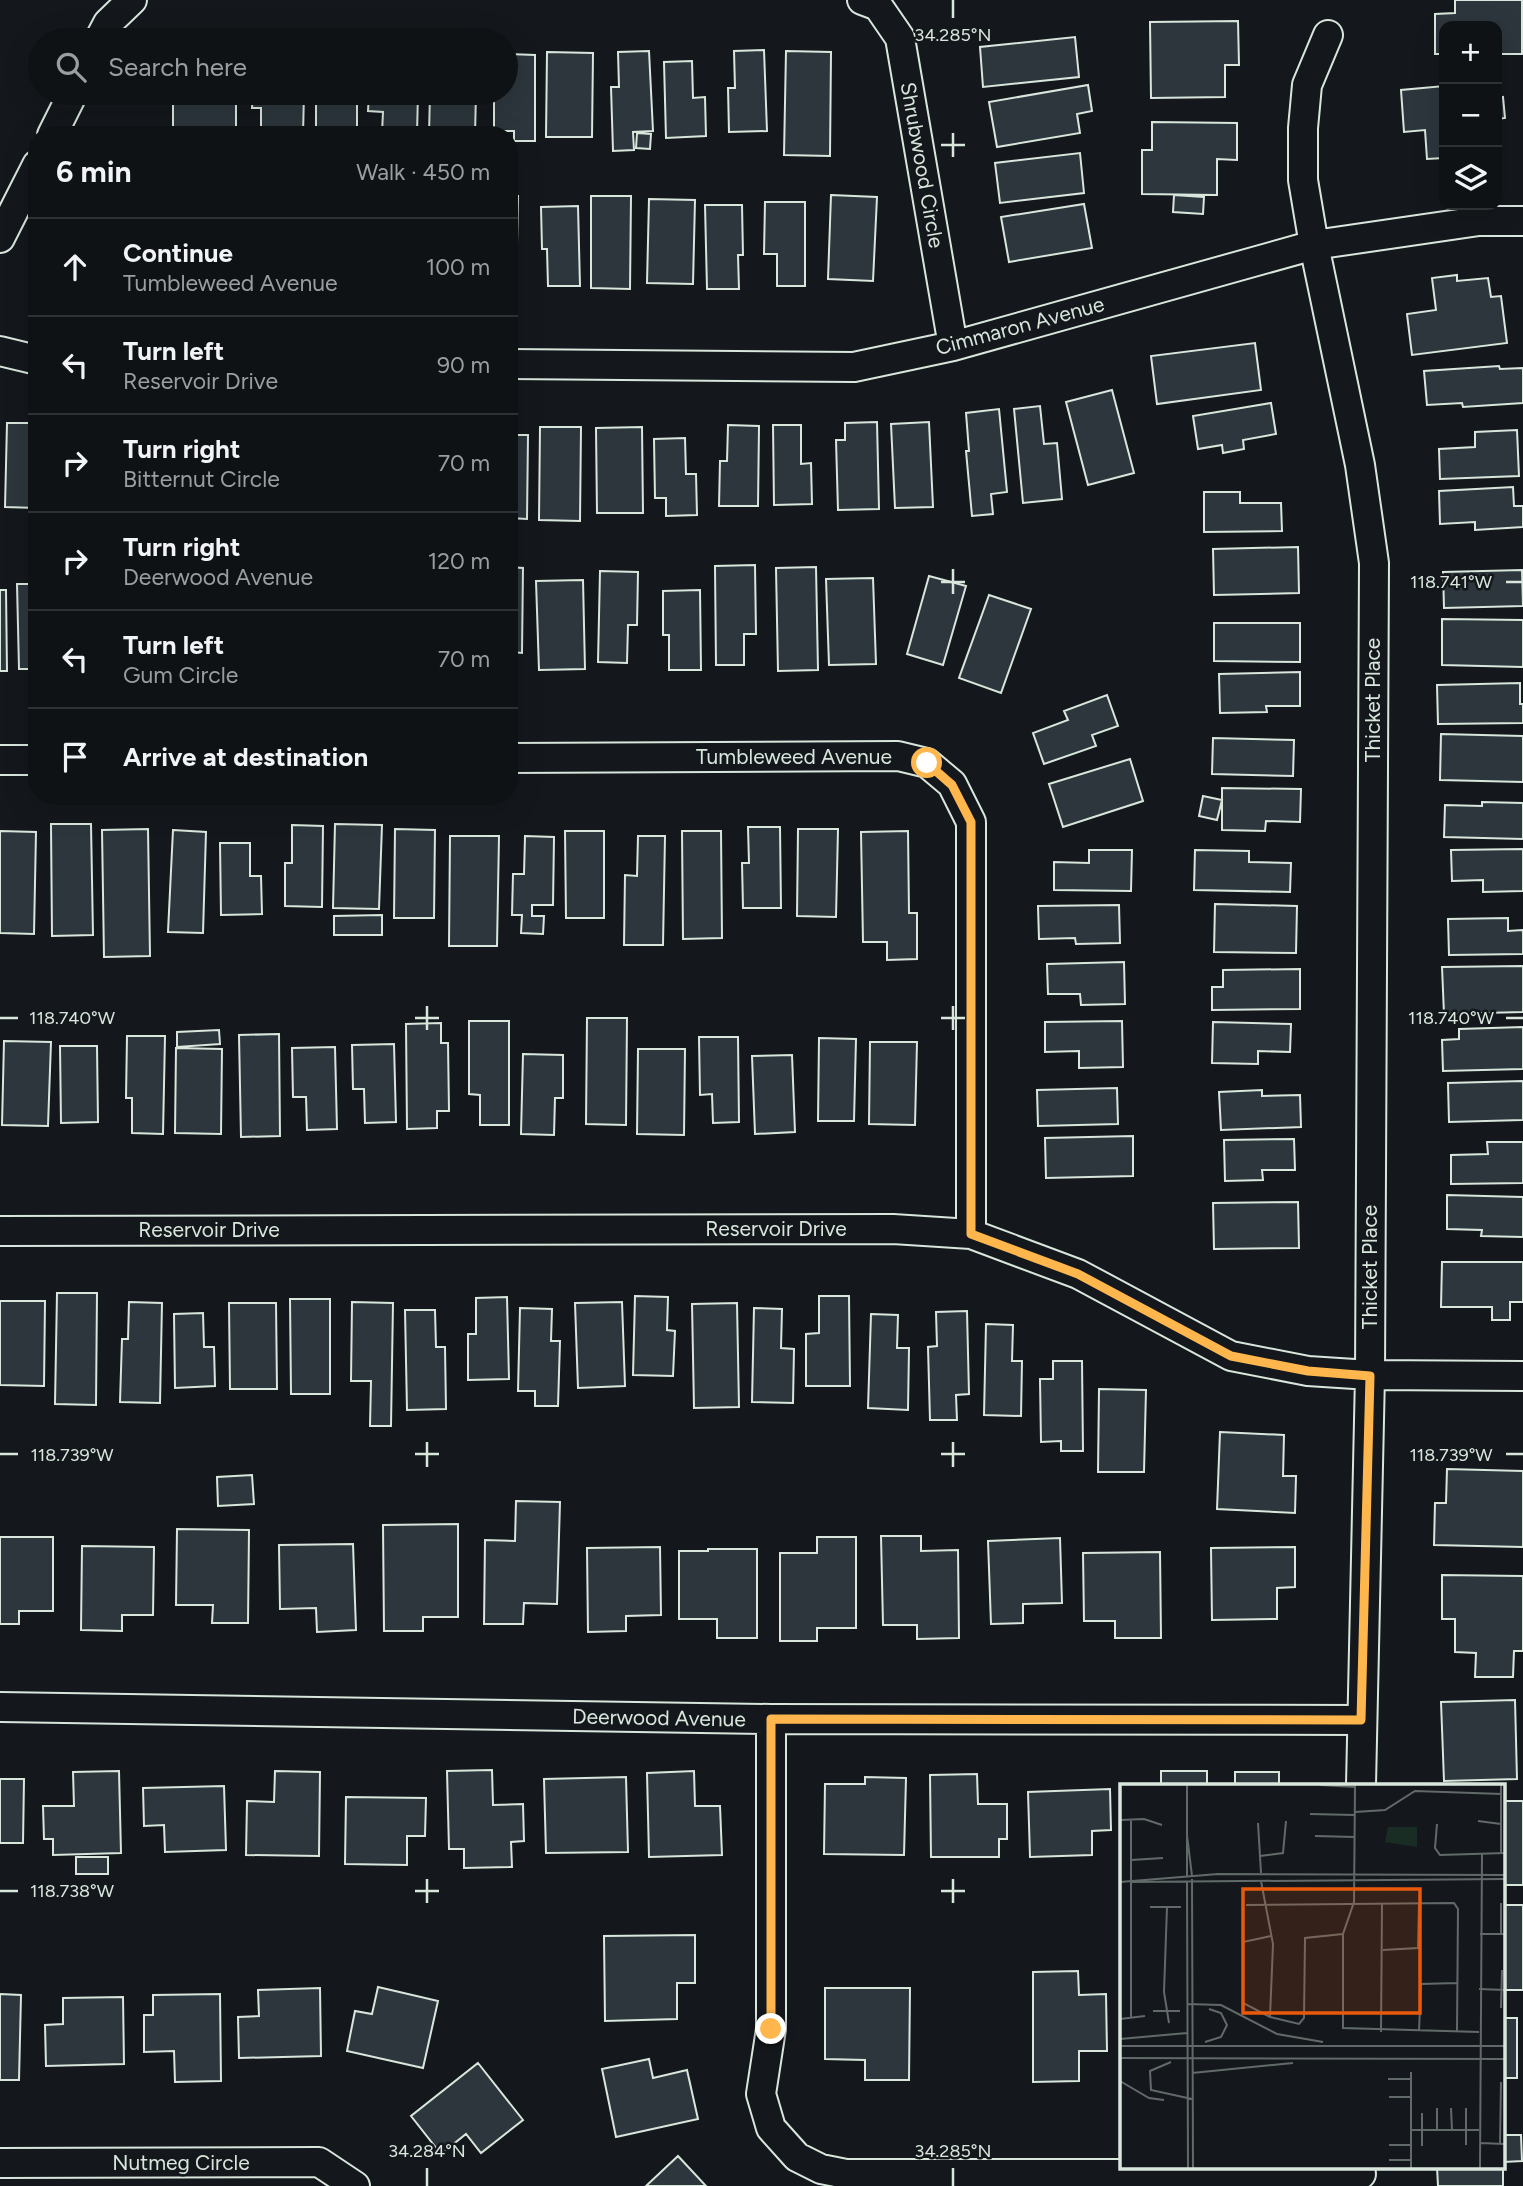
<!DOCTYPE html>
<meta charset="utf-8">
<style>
:root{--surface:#0f1215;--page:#181b1e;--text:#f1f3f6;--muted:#9b9ea0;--line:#2f3234}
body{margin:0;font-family:Figtree,sans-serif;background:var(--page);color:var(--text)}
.controls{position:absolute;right:21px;top:21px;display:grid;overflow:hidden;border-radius:14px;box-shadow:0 7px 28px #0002}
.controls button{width:63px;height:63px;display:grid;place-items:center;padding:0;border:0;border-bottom:2px solid var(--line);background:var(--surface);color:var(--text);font:35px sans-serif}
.stop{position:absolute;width:21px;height:21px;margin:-16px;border:5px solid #ffb74d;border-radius:50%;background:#fff}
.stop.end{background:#ffb74d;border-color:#fff;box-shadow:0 2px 7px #0008}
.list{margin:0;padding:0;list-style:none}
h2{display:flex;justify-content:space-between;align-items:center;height:91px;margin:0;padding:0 28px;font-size:30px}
h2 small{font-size:23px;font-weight:400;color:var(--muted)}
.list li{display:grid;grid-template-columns:46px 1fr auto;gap:21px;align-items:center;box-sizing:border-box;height:98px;padding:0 28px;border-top:2px solid var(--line)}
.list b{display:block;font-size:26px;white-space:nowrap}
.list p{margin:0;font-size:23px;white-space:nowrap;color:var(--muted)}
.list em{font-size:23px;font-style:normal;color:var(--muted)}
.icon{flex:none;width:38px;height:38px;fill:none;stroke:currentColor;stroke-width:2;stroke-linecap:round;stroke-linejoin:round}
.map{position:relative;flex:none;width:1523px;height:2186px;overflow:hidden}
.search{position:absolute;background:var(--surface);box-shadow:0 7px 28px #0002;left:28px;top:28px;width:490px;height:77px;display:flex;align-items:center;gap:18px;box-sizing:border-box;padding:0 24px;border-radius:38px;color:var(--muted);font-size:26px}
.panel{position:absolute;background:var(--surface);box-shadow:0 7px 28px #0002;left:28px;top:126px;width:490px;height:679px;border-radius:28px}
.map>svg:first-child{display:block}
.building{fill:#2c363c;stroke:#d8e6dc;stroke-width:2}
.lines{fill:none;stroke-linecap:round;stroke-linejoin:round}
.minor-casing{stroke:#d8e6dc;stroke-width:32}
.minor{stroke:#14181c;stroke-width:28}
.route{stroke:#ffb74d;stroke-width:9}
.ticks{fill:none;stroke:#d8e6dc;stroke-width:2.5}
.labels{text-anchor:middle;stroke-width:5;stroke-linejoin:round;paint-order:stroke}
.street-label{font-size:21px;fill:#d8e6dc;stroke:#14181c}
.inset-road{fill:none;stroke:#626a69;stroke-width:2}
.view{fill:#e8590c;fill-opacity:0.15;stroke:#e8590c;stroke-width:3.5}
.inset-edge{fill:none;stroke:#d8e6dc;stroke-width:3.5}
.ticks-label{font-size:18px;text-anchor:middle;fill:#d8e6dc;stroke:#14181c;stroke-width:5;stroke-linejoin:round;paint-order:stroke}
</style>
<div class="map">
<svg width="1523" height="2186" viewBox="0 0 1523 2186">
<rect width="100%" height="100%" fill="#14181c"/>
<path class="building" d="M1455,0h67v54h-25v-28h-53v28h-9v-40l20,-1z
M1238,21l1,44h-14v32l-74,1 -1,-76z
M1075,37l4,40 -96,10 -3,-40z
M764,50l3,81 -38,1 -1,-44h7l-1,-37z
M649,51l4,80 -20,1 1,18 -21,1 -2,-64h8l-1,-35z
M786,51l45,1 -1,104 -46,-1z
M547,52l46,1 -1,84h-46z
M506,54l29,1v86h-21v-10h-20v-38h12z
M692,61l1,37 12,-1 1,39 -40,2 -2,-76z
M1088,85l4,26 -15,3 3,19 -83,14 -8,-45z
M1444,86v72l-17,1 -2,-29 -21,2 -3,-42z
M173,93h63v42h-63z
M253,93h51l-1,42h-42v-27h-9z
M316,93h29v4l12,1v37h-41z
M369,93h49l-1,41 -35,-1 1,-21 -15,-1z
M430,93h46l-1,42h-46z
M1503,97l2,21 -8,1v-21z
M1152,122l85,1v37l-20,-1v36l-75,-1v-44h10z
M637,133l14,1 -1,15 -14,-1z
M1080,153l4,40 -84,10 -5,-40z
M831,195l46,2 -4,84 -45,-2z
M1174,195l30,2 -1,17 -30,-2z
M509,196h9l-1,48h-8z
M591,196h40l-1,93 -39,-1z
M649,199l46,1 -2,84 -46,-1z
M765,202h40v84h-28v-32h-13z
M1084,204l8,44 -83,14 -8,-45z
M705,205h37l1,50h-5l1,34h-32z
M578,206l2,80h-32l-1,-37h-5l-1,-42z
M1457,275v6l31,-3 3,19 10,-1 6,47 -95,12 -5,-41 29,-4 -4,-32z
M1255,343l6,47 -104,14 -6,-48z
M1499,366l1,3 23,-1v35l-60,4 -1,-4 -35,2 -3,-34z
M1112,390l22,83 -46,12 -22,-83z
M1271,403l5,31 -33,6 1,9 -21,4 -1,-8 -24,4 -5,-33z
M1040,406l4,38 13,-1 5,56 -39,4 -9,-94z
M999,409l8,83 -16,2 2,20 -21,2 -6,-65h3l-3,-38z
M877,422l2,87 -41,1 -2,-70h9v-17z
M929,422l4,85 -38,1 -4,-84z
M7,423h30v85l-32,-1z
M728,425l31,1 -1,80h-39l1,-45h7z
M773,425h28v39l10,-1 1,41 -38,1z
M540,427h41l-1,94 -41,-1z
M642,427l1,86h-46l-1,-85z
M1517,430l2,46 -79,3 -1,-30 36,-2v-15z
M509,435h19l-1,84 -18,-1z
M685,438l1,36h10l1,41 -31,1v-18h-11l-1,-59z
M1513,487l1,19h9v21l-48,3v-8l-35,2 -1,-33z
M1204,492h36v11h41l1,28 -78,1z
M1298,547l1,46 -85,2 -1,-46z
M755,565l1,69h-12v31h-28l-1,-99z
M509,567l14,1 -1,85 -10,-1 -1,17h-2z
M816,567l2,103 -40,1 -2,-103z
M1522,570l1,36 -79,2 -1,-36z
M600,571l38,1 -1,53h-9l-1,38 -29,-1z
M929,576l37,10 -23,79 -36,-11z
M873,578l3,86 -47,1 -3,-86z
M583,580l2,89 -46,1 -3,-89z
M17,584h20v85h-18z
M0,590h6l1,81h-7z
M700,590l1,80h-32v-35h-6v-44z
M989,595l42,14 -30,84 -42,-15z
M1442,619l81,1v47l-81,-2z
M1214,623h86v39l-86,-1z
M1300,672v34h-34l1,6 -47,1 -1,-39z
M1520,683v21h3v19l-85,1 -1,-39z
M1107,695l11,31 -26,9 4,11 -52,18 -11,-31 35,-13 -4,-9z
M1441,734l82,2v46l-83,-2z
M1213,738l81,2 -1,36 -81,-2z
M1130,759l13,42 -80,26 -14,-43z
M1222,788l79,1 -1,33 -34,-1 -1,10 -43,-1z
M1203,796l19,4 -5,20 -18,-4z
M1482,802l41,1v36l-79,-2 1,-32 37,1z
M51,824h40l2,111 -41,1z
M335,824l47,1 -3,84 -46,-1z
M292,825l31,1 -1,81 -37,-1v-43h7z
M748,827h32l1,81h-38l-1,-45h7z
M148,829l2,127 -46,1 -2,-127z
M395,829l40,1 -1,88h-40z
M798,829h40l-2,88 -39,-1z
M173,830l33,2 -3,101 -35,-1z
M0,831l36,1 -2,102 -34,-1z
M565,831h39v87h-38z
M682,831h39l1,107 -39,1z
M908,831l1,82h8v46l-30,1v-18h-24l-2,-110z
M450,836h49l-2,110h-48z
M525,836l29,1 -1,68h-21v11h12l-1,18 -22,-1 1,-18h-10l1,-41h11z
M638,836h27l-2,109h-39l1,-70 12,1z
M220,843h30v33h11l1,38 -41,1z
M1523,849v42l-40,1v-12l-31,1 -1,-31z
M1089,850h43l-1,41 -77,-1v-28l35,1z
M1195,850l54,1v11l42,1 -1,29 -96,-2z
M1215,904l82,2 -1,47 -82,-1z
M1119,905l1,38 -44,1 -1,-6 -36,1 -1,-33z
M382,915v20h-48v-19z
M1508,918v13l15,-1v24l-74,1 -1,-36z
M1124,962l1,42 -44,1 -1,-11h-32l-1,-30z
M1523,966v46l-79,2 -2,-47z
M1300,969v40l-88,1v-23h11v-17z
M587,1018h40l-1,107 -40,-1z
M469,1021h40v104h-29v-30l-11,-1z
M1122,1021l1,46 -44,1v-17l-34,1v-30z
M1213,1022l78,2 -1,28 -32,-1v13l-46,-1z
M441,1023v20h7l1,68h-12v17l-30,1 -1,-105z
M1523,1027v42l-80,2 -1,-31 17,-1v-10z
M219,1030l1,14 -43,3v-15z
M279,1034l1,102 -39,1 -2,-102z
M127,1036h38l-2,98 -31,-1v-35h-6z
M699,1037h39l1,85 -26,1 -1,-29 -12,1z
M819,1038l37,1 -2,82h-36z
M4,1041l47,1 -3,84 -46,-1z
M870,1042h47l-2,83 -46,-1z
M394,1044l2,78 -31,1 -1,-34h-11l-1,-44z
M60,1046h37l1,76 -37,1z
M335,1047l2,82 -30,1 -1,-33h-13l-1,-49z
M176,1048l46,1 -1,85 -46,-1z
M638,1049h47l-1,86 -47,-1z
M523,1054l40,1v43h-8l-1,37 -33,-1z
M792,1055l3,77 -40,2 -3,-78z
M1523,1081v39l-74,2 -1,-39z
M1117,1088l1,36 -80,2 -1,-36z
M1262,1090v6l38,-1 1,32 -80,3 -2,-38z
M1133,1136v40l-87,2 -1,-40z
M1294,1139l1,31h-33l1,10 -38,1 -1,-41z
M1487,1142h36v41l-72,1v-29l37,-1z
M1447,1195l76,2v40l-42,-1 1,-6 -35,-1z
M1298,1202l1,46 -85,1 -1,-46z
M1442,1262h81v40h-13v18h-18v-13h-51z
M57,1293h40l-1,112 -41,-1z
M635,1296l33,1 -1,33 8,1 -2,45 -40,-1z
M819,1296h30l1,90h-44v-52l13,-1z
M507,1297l2,82 -41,1v-46h8v-36z
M290,1299h40v95h-39z
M0,1301h45l-1,85 -44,-1z
M129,1302l33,1 -2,100 -40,-1 2,-63h6z
M352,1302l41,1 -2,123h-21l1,-45h-20z
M622,1302l3,84 -47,2 -3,-85z
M229,1303h47l1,86h-47z
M737,1303l2,104 -45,1 -2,-104z
M520,1308l32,1 -1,32h9l-2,65h-23v-15h-17z
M754,1308l28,1 -1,39 13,1 -1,54 -41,-1z
M405,1310h30l1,37h9l1,62 -39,1z
M967,1311l2,83 -13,1 1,25h-27l-2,-73 9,-1 -1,-34z
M203,1313l1,34h10l1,39 -40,2 -1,-74z
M871,1314l27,1 -1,33h12l-1,62 -40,-2z
M986,1324l27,1 -1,36h10l-1,55 -37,-1z
M1053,1361h29l1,90h-22v-10l-20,1 -1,-63h13z
M1099,1389l47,1 -2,82h-46z
M1220,1432l64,3 -1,41h13l-1,37 -78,-4z
M1447,1469l76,2v76l-89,-2 1,-42h11z
M252,1475l2,29 -36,2 -1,-29z
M516,1501l44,1 -3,102 -33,-1 -1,21h-39l1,-84 30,1z
M458,1524v93h-35v14h-39l-1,-106z
M177,1529l72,1 -1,93h-36l1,-18h-37z
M881,1536h40v15l37,-1 1,88 -42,1v-14h-34z
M0,1537h53v74h-34v13h-19z
M817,1537h39v91h-39v13h-37v-88h37z
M1060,1538l2,65 -39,1v19l-32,1 -3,-83z
M353,1544l3,86 -39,2 -1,-24 -36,1 -1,-64z
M82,1546l72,1 -1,68h-31v16l-41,-1z
M660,1547l1,68 -35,1v15l-38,1 -1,-84z
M1295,1547v40l-18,1v31l-65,1 -1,-72z
M708,1549h49v89h-40v-19h-38v-68h29z
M1160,1552l1,86h-46v-17h-31l-1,-68z
M1442,1575l81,1v75h-9l-1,26h-38l1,-24 -21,-1v-33h-13z
M1515,1700l2,79 -73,2 -3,-79z
M492,1770l1,35 30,-1 1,37 -13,1 1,25 -48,1v-19h-15l-2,-78z
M119,1771l2,82 -68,2v-16h-9l-1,-33h31l-1,-34z
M275,1771l45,1 -1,84 -73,-1 1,-54 27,1z
M694,1771l1,35h25l2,49 -73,2 -2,-84z
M1161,1771h46v14h-46z
M1235,1772h44v13h-44z
M977,1774l1,30h29v35h-8v18h-68l-1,-82z
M626,1777l2,75 -82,1 -2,-74z
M865,1777l41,1 -2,77 -80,-1 1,-70h40z
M0,1779h24l-1,64h-23z
M224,1786l2,64 -61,2 -1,-27 -20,1 -1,-38z
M1110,1789l1,41 -19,1v24l-62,2 -2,-65z
M346,1797l80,1 -1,38h-18v29l-62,-1z
M1504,1801h19v84h-19z
M76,1857h32v17h-32z
M1504,1905h19v85h-19z
M695,1935v48h-18v36l-72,2 -1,-85z
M1078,1971l1,24 27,-1 1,57h-28v30l-46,1v-110z
M378,1987l60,14 -15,67 -76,-17 8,-40 17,3z
M320,1988l1,68 -82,2 -1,-41 21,-1 -1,-26z
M825,1988h85l-1,92h-44v-20l-40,-1z
M0,1994l21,1 -2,85h-19z
M220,1994l1,87 -46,1 -1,-31 -30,1v-37h9v-20z
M123,1997l1,67 -78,2 -1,-41 18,-1v-26z
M1504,2018h13v60h-13z
M649,2059l4,19 34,-8 11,49 -82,18 -14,-68z
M478,2063l45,57 -42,33 -15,-19 -25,20 -30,-38z
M1504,2135h17l1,26 -18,1z
M678,2156l28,30h-60z
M1437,2167h66v19h-65z"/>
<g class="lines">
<g class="minor-casing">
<path id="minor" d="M862,0l16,6 22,32 53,308
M1328,35l-21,50 -4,43v52l11,65 46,220 14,98 -4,812 -9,410
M99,40l9,-17 24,-23
M52,135l21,-42
M0,238l37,-73
M0,351l37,9
M509,364l345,3 99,-21 361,-101 165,-24h44
M509,758l389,-2 29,7 25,21 19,38v412
M0,760h37
M0,1231l893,-2 78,5 107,40 153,82 77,15 62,4 153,1
M0,1707l771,12 590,1
M771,1719v310l-10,65 10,34 26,29 24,12 25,5h515
M0,2163l319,-1 36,24"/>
</g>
<use href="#minor" class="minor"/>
</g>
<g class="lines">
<path class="route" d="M771,2029v-310l590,1 9,-344 -62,-5 -77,-15 -153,-82 -107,-40v-412l-19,-37 -25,-22"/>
</g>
<path class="ticks" d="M953,0v18M953,133v24M941,145h24M953,569v25M941,582h24M1506,582h17M427,1006v24M953,1006v24M0,1018h18M415,1018h24M941,1018h24M1506,1018h17M427,1442v25M953,1442v25M0,1454h18M415,1454h24M941,1454h24M1506,1454h17M427,1879v24M953,1879v24M0,1891h18M415,1891h24M941,1891h24M427,2168v18M953,2168v18"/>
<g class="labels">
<g class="street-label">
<text transform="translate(922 165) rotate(80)" y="7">Shrubwood Circle</text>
<text transform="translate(1020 326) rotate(-15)" y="7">Cimmaron Avenue</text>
<text transform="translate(1373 700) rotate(-90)" y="7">Thicket Place</text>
<text x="794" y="764">Tumbleweed Avenue</text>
<text x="776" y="1236">Reservoir Drive</text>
<text x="209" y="1237">Reservoir Drive</text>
<text transform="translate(1370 1267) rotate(-90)" y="7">Thicket Place</text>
<text transform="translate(659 1718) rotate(1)" y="7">Deerwood Avenue</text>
<text x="181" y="2170">Nutmeg Circle</text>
</g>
</g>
<g transform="translate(1120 1784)">
<rect width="385" height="385" fill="#14181c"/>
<path d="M268,43h29v20l-32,-5z" fill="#1a2d24"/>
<path class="inset-road" d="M67,1v91M200,1l35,2M235,1l-1,117 -11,32v94l136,4M235,28l30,-2 30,-19 87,3M190,30l45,1M11,35v199M0,36l24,-1 18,6M358,37l23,3M138,39l3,50M317,40l-2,24 5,7 65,-2M67,51l5,41M195,52l40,1M381,69v-68M140,72l23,-3 3,-32M11,76l32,-2M72,95l1,289M67,97l1,287M141,97l12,63 -3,73M0,98l98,-8 287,1M11,98l374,-3M381,119v31M126,121l208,-2 4,6 -1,122M30,123h31M47,123l-3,85 5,31M360,150h25M151,152l-28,6v61l27,14 29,7 5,-6 1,-80 38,-4M263,166l35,-2 1,-45M359,205l26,1M67,220l34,1 56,29 46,8M381,224l1,-38M33,227h27M0,235l25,-3M299,247l2,-47 36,-1M261,248l1,-129M0,255l67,-6M85,258l16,-5 6,-12 -6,-12 -12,-4M0,262h385M0,274l385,1M51,278l-21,9 1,19 41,9M291,288v96M72,289l101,-10M268,295h23M0,297l29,17 15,2M269,313h22M317,324v22M331,324l1,22M346,324v37M302,329v33M291,346h68M360,359l25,1M380,359l1,-61M269,361h22M269,376h22M360,384l2,-314"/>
<path class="view" d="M123,105h177v124h-177z"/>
<rect width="385" height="385" class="inset-edge"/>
</g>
<g class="ticks-label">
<text x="953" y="41">34.285°N</text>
<text x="1451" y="588">118.741°W</text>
<text x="72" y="1024">118.740°W</text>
<text x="1451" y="1024">118.740°W</text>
<text x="72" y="1461">118.739°W</text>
<text x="1451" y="1461">118.739°W</text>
<text x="72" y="1897">118.738°W</text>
<text x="427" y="2157">34.284°N</text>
<text x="953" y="2157">34.285°N</text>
</g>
</svg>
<div class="controls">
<button>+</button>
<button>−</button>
<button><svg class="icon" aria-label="layers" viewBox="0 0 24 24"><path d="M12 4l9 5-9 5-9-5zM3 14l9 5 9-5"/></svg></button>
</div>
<div class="stop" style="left:927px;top:763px"></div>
<div class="stop end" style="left:771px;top:2029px"></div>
<div class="search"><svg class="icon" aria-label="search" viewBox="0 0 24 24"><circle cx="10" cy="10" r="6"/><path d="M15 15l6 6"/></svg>Search here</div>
<section class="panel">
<h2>6 min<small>Walk · 450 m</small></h2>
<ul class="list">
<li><svg class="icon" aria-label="ahead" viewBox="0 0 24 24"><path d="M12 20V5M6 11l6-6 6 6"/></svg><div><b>Continue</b><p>Tumbleweed Avenue</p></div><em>100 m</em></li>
<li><svg class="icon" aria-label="left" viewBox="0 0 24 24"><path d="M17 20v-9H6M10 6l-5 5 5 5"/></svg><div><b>Turn left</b><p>Reservoir Drive</p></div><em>90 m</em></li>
<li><svg class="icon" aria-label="right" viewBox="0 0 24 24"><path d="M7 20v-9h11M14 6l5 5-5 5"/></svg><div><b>Turn right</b><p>Bitternut Circle</p></div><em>70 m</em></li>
<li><svg class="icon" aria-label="right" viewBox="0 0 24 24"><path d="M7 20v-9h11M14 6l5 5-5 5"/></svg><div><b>Turn right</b><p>Deerwood Avenue</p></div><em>120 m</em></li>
<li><svg class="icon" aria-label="left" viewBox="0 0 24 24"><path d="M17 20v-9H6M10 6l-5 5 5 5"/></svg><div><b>Turn left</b><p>Gum Circle</p></div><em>70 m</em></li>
<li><svg class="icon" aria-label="arrive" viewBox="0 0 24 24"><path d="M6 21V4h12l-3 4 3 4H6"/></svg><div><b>Arrive at destination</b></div></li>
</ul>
</section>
</div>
